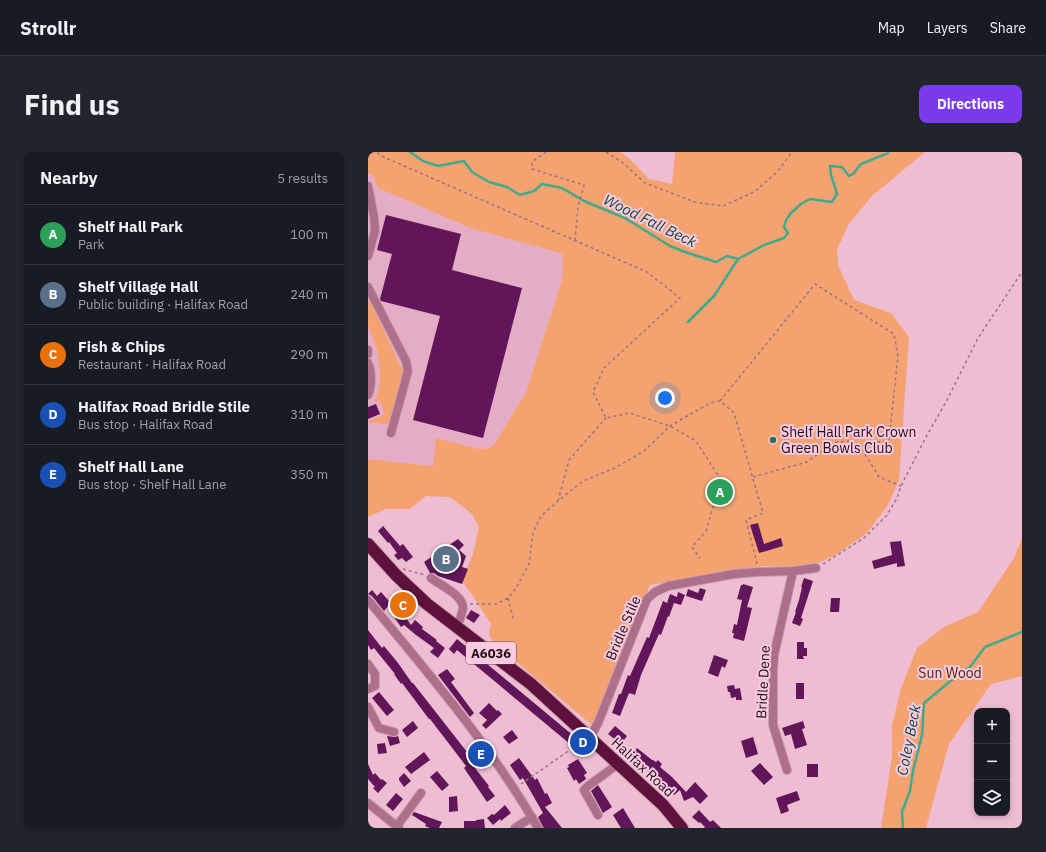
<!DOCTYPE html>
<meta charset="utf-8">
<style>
:root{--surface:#171b24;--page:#20242c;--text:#f1f3f6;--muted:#9ea1a6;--line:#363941;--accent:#7c3aed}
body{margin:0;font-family:"IBM Plex Sans",sans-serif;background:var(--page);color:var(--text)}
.controls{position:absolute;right:12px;bottom:12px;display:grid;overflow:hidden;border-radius:8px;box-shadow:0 2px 6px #0003}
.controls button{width:36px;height:36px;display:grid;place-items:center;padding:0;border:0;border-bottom:1px solid var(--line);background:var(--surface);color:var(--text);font:20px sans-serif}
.you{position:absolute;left:297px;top:246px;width:14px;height:14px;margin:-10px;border:3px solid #fff;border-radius:50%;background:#1a73e8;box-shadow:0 0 0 6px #1a73e833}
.badge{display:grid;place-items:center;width:26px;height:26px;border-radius:50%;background:var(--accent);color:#fff;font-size:13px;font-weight:700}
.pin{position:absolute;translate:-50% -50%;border:2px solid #fff;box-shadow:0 1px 4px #0006}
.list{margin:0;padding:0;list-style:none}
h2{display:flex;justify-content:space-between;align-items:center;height:52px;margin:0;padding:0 16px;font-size:17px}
h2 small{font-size:13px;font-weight:400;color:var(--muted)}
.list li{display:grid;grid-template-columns:26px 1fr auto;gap:12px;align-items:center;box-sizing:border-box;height:60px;padding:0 16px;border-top:1px solid var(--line)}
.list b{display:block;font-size:15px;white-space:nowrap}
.list p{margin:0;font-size:13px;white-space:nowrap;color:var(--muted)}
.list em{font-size:13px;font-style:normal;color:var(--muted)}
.icon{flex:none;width:22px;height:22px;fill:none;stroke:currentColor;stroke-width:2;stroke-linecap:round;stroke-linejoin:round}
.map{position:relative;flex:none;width:654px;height:676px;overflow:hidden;border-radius:8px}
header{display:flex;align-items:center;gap:24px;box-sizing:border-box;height:56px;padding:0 20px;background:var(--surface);border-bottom:1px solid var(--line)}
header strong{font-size:19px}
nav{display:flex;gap:22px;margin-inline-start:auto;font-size:14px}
.intro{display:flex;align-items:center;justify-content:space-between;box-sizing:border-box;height:96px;padding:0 24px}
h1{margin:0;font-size:28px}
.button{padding:10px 18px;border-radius:8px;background:var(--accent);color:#fff;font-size:14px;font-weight:700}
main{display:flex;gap:24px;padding:0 24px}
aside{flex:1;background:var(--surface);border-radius:8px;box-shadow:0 2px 6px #0003}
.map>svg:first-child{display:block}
.built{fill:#e5adc5}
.green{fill:#f4a270}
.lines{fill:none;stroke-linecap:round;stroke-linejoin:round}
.stream{stroke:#40aa8d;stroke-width:2.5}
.building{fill:#601659}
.minor-casing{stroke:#c99db0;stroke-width:10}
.highway-casing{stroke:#c99db0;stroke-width:14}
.path{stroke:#997584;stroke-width:1.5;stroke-dasharray:3 3;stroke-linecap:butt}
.minor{stroke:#ad6f8a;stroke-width:8}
.highway{stroke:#5e123b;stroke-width:12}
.poi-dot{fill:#2f6f5d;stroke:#fccadf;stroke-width:1.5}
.labels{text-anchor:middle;stroke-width:4;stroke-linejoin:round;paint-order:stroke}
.shield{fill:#fccadf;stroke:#614652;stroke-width:1}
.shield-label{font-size:13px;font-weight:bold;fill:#1e0d15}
.poi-label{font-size:14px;fill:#1e0d15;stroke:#fccadf;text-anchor:start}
.street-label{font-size:14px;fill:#1e0d15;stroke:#fccadf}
.park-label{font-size:14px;fill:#49250c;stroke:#fccadf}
.water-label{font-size:15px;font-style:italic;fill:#084738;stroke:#fccadf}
</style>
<header>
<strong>Strollr</strong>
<nav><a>Map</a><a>Layers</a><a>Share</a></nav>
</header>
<div class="intro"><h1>Find us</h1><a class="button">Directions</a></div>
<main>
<aside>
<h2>Nearby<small>5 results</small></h2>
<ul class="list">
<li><span class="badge" style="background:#2e9e5b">A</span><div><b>Shelf Hall Park</b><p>Park</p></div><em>100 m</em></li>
<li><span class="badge" style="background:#5c6f8a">B</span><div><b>Shelf Village Hall</b><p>Public building · Halifax Road</p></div><em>240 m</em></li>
<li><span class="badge" style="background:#e8710a">C</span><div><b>Fish &amp; Chips</b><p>Restaurant · Halifax Road</p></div><em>290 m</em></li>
<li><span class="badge" style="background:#1a4fb4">D</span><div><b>Halifax Road Bridle Stile</b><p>Bus stop · Halifax Road</p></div><em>310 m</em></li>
<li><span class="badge" style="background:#1a4fb4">E</span><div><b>Shelf Hall Lane</b><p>Bus stop · Shelf Hall Lane</p></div><em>350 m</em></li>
</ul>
</aside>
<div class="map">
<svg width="654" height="676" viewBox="0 0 654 676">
<rect width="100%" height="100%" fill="#efbdd2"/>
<path class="built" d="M0,21l6,4 4,11 92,40 93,26 -1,26 -36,112 -31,51 -6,5 -10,1 -43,-11 -3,28 -65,-7z"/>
<path class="green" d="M2,0h250l9,6 20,21 23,5 3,-32h250l-53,44 -23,28 -12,25 1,16 16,35 37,13 18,24 -10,143 -11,25 -21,28 -33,23 -16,7 -23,4 -33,-1 -112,19 -57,141 -99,-83 -5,-8 2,-11 -16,-25 -13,-18 11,-27 6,-27 -7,-13 -22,-17 -24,-1 -16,13h-24l-18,8v-58l65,7 3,-28 43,11 10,-1 6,-5 31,-51 36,-112 1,-26 -93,-26 -92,-40 -4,-11 -6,-4v-12z
M1,147l35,74 -14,51 -19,-1 -2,-2 16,-7 -5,-13 -6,1c8,-15 7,-35 3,-52 -2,-9 -7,-17 -9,-26 0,-6 0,-19 1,-25z
M654,386v138l-31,8 -42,60 -23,84h-45l11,-72v-31l9,-37 16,-40 27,-21 34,-15 36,-54z"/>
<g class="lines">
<path class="stream" d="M42,0l13,9 15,5 26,-5 8,11 17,10 18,5 13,8 14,-4 8,-7 20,4 22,13 41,17 45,28 15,6 31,10 11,-6 11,3 26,-14 20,-7 4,-5 -4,-6 2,-7 5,-7 10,-9 9,-5 22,3 5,-8 -6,-19 -1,-9 12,1 7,9 4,-2 8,-10 27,-11v-1
M320,170l26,-26 24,-37
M535,676l-1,-16 8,-21 3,-20 9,-36 2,-32 35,-29 11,-7 15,-20 37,-15"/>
</g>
<path class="building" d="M18,63l75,19 -9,36 70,18 -39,150 -70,-18 27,-104 -59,-15 -1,-2 12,-45 -15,-4z
M8,252l4,10 -12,5v-12z
M390,371l6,21 17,-6 2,8 -24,7 -9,-28z
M15,374l17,20 3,-2 10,13 -7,5 -4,-4 -4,2 -4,-5 3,-2 -8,-11 -1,1 -10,-12z
M90,387l6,6 -5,5 7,6 -4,11 6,2 -6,15 -24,-8 -4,-3h-4l-6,-11z
M533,389l4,25 -8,1v-4l-23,6 -2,-8 20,-6 -2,-13z
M436,426l9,3 -12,37 2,1 -3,7 -8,-3 4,-11h-1l4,-12 3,-13h-1z
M375,432l10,3 -6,20 5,1 -8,33 -11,-3 1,-5h-2l2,-9 3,1 5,-25 -5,-1 4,-14h2z
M332,436l6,2 -4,11 -16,-5 2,-7 10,4z
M4,438l5,6 4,-4 8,9 3,-2 4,5 11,-4 2,6 -9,4 11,15 4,-5 8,7 -1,2 15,11 -1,1 9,7 -7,10 -8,-6 4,-4 -18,-13 -12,-10 -3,2 -7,-10 3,-2 -8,-10 -5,6 -12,-15 -4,-2z
M310,440l7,3 -4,10 -7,-2 -5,14 -1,-1 -7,19 -2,-1 -18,41 -6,20 -6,-2 -9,23 -8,-3 7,-19h2l7,-19 2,1 17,-39 2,1 14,-37 4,2 3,-9 7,3z
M463,446h9l-1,14h-9z
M103,458l9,5 -6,8 -8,-5z
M0,478l14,18 2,-2 14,17 14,20h1l54,69 -2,1 11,14 -1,1 14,18 -1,1 7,9 -8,6 -23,-34 2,-2 -36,-47h-1l-27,-36 -1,1 -7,-10h1l-21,-26 -3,2 -3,-5z
M89,487l118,98 -5,7 -113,-94 -3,4 -5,-5z
M429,490h7v6h3v8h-4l1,3h-7z
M346,503l14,5 -3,8 -3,-2 -4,11 -10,-4z
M79,517l8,10 -4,3 23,31 -4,4 -32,-42z
M428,531h8v16h-8z
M366,533l1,4 5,-1 2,12h-6v-3l-5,1 -1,-6h-2l-1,-6z
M11,540l15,18 -7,6 -15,-18z
M121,551l8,8 1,-1 4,4 -16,15 -4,-4 5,-5 -8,-7z
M45,569l5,7 -11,9 -5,-7z
M435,569l2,7 -3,1 5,16 -12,4 -4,-15 -6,2 -3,-8z
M247,574l12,10 -6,8 -13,-10z
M144,578l6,8 -9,6 -6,-7z
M19,584l8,1 3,-1 2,7 -10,3z
M385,585l5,17 -12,4 -5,-17z
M17,591l2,10 -9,1 -1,-10z
M269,596l15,12h1l3,2 2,-2 4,4 -2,3 12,10 14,15 9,-10 13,14 -8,8 -7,-7 -9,4 -4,-11 -6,5 -12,-13 -1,2 -11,-10 2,-2 -20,-18z
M56,600l6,8 -19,14 -6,-7z
M151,606l16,22 2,-2 8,16 2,-1 5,10 -7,4 17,21h-18l-1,-1 -5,-10 5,-4 -20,-35 -3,2 -10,-15z
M210,607l9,14 -3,2 2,4 -7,5 -3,-5 -2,2 -7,-13 2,-1 -1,-2z
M392,611l13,14 -9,8 -13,-14z
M0,612l5,11 2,-2 6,7 1,-1 5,4 -9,10 -5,-5 2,-1 -7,-8z
M439,612h11v13h-11z
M69,619l12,14 -7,6 -12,-14z
M36,621l7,8 -7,6 -5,-7v-2z
M230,633l14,22 -9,6 -12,-22z
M429,639l3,9 -13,5 2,6 -8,3 -5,-16z
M28,641l7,6 -10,12 -7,-6z
M89,644l1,15 -9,1v-15z
M137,653l6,8 -10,8 -1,-2 -7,6 -6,-7 5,-4 2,1z
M255,656l12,20h-14l-8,-13z
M331,658l11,12 3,-2 8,8h-17l1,-1 -5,-5 -1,1 -7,-6z
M46,660l28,10 -3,6h-9l-5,-2 1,-2 -14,-9z
M116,667l1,9h-21v-7h12v-1z"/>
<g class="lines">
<g class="minor-casing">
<path id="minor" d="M0,104l7,-25 -1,-14 -6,-31
M0,135l38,74 2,10 -17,62
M0,198v4
M0,211c4,8 4,23 0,32
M63,426c9,7 32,17 32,30 -1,7 -4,13 -6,18
M0,448c60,73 123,146 170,228
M0,512l7,10v12l-7,3
M0,555l11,21 15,4
M222,586l8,-15 49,-124 8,-7 13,-6 66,-12 24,-2 35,-1 23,-3
M419,618l-14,-45v-52l1,-18 19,-84
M0,651l31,25
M230,663l-14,-25 4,-4 30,-22
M29,674l24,-33
M147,676l17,-11"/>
</g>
<g class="highway-casing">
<path id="highway" d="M0,392l28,31 31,29 104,80 132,121 19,23"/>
</g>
<path class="path" d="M10,0l1,3 268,117 33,26 -76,70 -11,24 13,26 23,-5 41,13 26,15 25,39 -15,51 -14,16 8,11
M178,0l-14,10v7l52,16 -6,22 -3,33
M238,0l17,11 22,20 50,19 28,4 31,-14 23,-20 15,-20
M352,249l95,-117 79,50 4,22 -9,84 -29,6
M385,325l54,-15 22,-16 8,-4 12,-1 11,5 19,31 22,9
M190,349l11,-41 37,-42
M455,412l41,-26 23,-23 10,-17 4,-12 25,-49 20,-35 32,-64 44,-66
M35,417l22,6
M140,446l5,20
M102,452h26l12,-6 8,-10 13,-24 4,-31 8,-17 17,-15 25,-20 32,-13 29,-17 26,-25 40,-23 10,-2 14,12 29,100 -17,7 11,44
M153,632l46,-32 11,-12"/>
<use href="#minor" class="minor"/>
<use href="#highway" class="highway"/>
</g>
<circle class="poi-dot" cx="405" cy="288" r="4"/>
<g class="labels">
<rect class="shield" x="98" y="490" width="50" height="22" rx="3"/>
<g class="shield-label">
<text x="123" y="506">A6036</text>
</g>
<g class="poi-label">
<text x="413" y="285">Shelf Hall Park Crown<tspan x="413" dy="16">Green Bowls Club</tspan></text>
</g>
<g class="street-label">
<text transform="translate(255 476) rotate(-67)" y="5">Bridle Stile</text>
<text transform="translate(395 530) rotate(-87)" y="5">Bridle Dene</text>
<text transform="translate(275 615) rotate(43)" y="5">Halifax Road</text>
</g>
<g class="park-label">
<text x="582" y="526">Sun Wood</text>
</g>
<g class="water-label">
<text transform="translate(282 69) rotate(26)" y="5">Wood Fall Beck</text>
<text transform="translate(541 588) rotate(-79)" y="5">Coley Beck</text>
</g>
</g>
</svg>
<div class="controls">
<button>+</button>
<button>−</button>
<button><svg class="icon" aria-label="layers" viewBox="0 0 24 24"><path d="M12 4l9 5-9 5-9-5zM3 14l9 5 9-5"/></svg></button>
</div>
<div class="you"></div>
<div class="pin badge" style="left:352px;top:340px;background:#2e9e5b">A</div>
<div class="pin badge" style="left:78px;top:407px;background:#5c6f8a">B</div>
<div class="pin badge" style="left:35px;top:453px;background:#e8710a">C</div>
<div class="pin badge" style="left:215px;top:590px;background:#1a4fb4">D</div>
<div class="pin badge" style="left:113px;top:602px;background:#1a4fb4">E</div>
</div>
</main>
